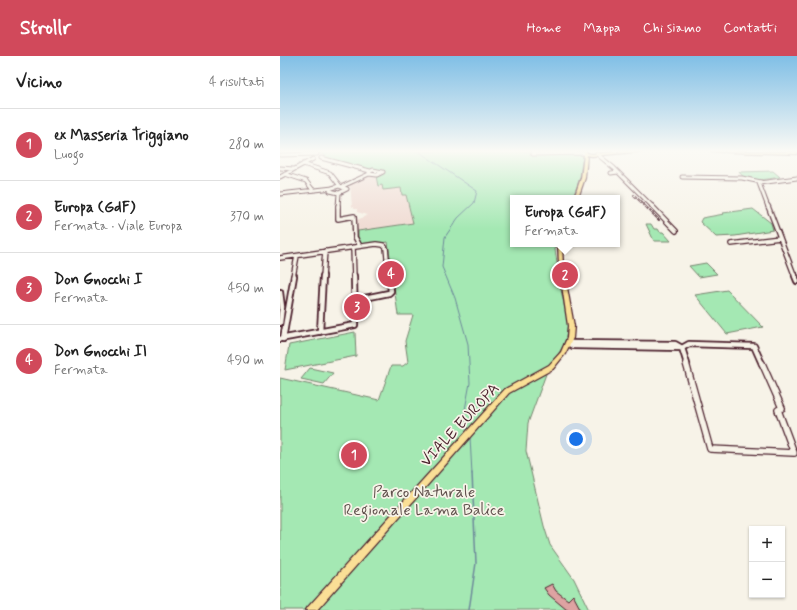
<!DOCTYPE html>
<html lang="it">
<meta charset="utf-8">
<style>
:root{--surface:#fff;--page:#f6f6f6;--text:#222;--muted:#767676;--line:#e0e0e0;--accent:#d1495b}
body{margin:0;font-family:Mynerve,sans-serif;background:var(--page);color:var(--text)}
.controls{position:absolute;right:12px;bottom:12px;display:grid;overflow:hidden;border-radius:0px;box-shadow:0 1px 3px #0004}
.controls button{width:36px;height:36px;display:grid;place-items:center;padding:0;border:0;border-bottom:1px solid var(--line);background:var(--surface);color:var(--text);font:20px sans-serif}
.you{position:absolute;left:296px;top:383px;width:14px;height:14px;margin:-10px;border:3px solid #fff;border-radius:50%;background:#1a73e8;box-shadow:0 0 0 6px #1a73e833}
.badge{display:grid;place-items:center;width:26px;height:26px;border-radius:50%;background:var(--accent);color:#fff;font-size:13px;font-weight:700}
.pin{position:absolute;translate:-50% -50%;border:2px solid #fff;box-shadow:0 1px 4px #0006}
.popup{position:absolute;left:230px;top:139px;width:110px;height:52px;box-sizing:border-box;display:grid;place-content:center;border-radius:0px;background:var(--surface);filter:drop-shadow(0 1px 3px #0005);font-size:13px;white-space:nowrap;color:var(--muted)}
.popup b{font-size:15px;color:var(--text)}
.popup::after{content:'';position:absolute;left:50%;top:100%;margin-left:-8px;border:8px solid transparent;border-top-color:var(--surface)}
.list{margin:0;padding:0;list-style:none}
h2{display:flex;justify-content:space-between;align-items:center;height:52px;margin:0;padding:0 16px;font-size:17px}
h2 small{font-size:13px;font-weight:400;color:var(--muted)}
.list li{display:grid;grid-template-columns:26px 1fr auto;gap:12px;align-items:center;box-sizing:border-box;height:72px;padding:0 16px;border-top:1px solid var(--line)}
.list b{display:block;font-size:15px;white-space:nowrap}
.list p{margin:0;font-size:13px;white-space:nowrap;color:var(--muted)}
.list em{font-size:13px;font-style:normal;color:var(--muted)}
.map{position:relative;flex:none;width:517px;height:554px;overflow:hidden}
header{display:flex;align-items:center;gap:24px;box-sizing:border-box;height:56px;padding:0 20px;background:var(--accent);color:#fff}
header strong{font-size:19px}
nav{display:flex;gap:22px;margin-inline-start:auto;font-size:14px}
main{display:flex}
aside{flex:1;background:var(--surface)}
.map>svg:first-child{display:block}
.built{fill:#f0dbd3}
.green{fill:#a4e8b3;stroke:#77846f}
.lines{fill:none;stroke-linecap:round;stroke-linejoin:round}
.stream-far1{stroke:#6d899a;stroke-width:1}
.stream{stroke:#6d899a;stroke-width:1.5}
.building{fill:#dea3a2;stroke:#4a1f2b}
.minor-far3-casing{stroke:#4a1f2b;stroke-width:5}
.minor-far2-casing{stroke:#4a1f2b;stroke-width:6}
.minor-far1-casing{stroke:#4a1f2b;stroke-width:8}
.minor-casing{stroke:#4a1f2b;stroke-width:8}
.major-casing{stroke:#4a1f2b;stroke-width:2.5}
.minor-far3{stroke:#f7f3e8;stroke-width:3}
.minor-far2{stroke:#f7f3e8;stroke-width:3.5}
.minor-far1{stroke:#f7f3e8;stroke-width:4.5}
.minor{stroke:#f7f3e8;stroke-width:5.5}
.major{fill:#fadf96;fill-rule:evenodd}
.rail-casing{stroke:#4a1f2b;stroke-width:2}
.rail{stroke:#f7f3e8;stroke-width:1;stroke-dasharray:2;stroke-linecap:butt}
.labels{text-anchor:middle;stroke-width:3.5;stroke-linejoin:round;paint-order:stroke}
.near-street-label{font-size:16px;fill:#4a1f2b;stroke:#f7f3e8}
.near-park-label{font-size:16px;fill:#60514d;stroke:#f7f3e8}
</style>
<header>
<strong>Strollr</strong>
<nav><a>Home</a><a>Mappa</a><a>Chi siamo</a><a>Contatti</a></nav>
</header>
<main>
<aside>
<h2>Vicino<small>4 risultati</small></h2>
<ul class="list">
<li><span class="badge">1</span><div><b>ex Masseria Triggiano</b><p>Luogo</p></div><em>280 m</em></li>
<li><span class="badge">2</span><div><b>Europa (GdF)</b><p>Fermata · Viale Europa</p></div><em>370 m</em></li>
<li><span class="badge">3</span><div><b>Don Gnocchi I</b><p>Fermata</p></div><em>450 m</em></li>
<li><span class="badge">4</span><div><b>Don Gnocchi II</b><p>Fermata</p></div><em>490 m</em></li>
</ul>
</aside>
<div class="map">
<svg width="517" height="554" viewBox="0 0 517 554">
<rect width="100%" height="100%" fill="#f7f3e8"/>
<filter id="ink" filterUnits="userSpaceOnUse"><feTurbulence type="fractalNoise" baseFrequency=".025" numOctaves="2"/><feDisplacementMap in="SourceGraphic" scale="8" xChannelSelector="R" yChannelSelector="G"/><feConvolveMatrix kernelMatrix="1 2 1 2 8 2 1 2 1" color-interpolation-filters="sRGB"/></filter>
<g filter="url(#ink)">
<path class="built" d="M88,119l8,1 6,9 19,3 5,7 7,28 -55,8 -1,-11 11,-5 -11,-3v-3h-3v-2h-2l-2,-24z"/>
<path class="green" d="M23,95h229l-2,4h56l-4,6 -2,16 -7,21h-60v46h44l-2,5 5,36 8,38 -3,20 -19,31 -18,49 -2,28 18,75 6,19 24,34 15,31h-309v-232l99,22 12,-34h12l5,-4 -3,-21 8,-26h-15l-10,-73 -26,3 -4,-8v-6l55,-8 -7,-28h-4l-1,-7 -18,2 -1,-5 -4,1 -2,-10 7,-2 2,-3 -3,-1h-12l-46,-13 1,-2 -3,-1z
M493,115l7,6c-12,2 -33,7 -41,-5z
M473,153l18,14 2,7 -38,6 -19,1 -16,-15 2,-4 22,-4 -1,-1z
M366,168h5l3,5h4l2,3h3l8,9h-17z
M426,207l11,11 -18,3 -10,-11z
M447,234l36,37 -36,7 -32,-39z
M75,276l1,24 -71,14 4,-25z
M30,312l23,5 -9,11 -23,-5z"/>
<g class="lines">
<path class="stream-far1" d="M138,95l59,40 -3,12 -16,15 -13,19 -3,30 13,31 13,46 2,39 -6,32 4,15
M190,381l2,37"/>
<path class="stream" d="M189,554l7,-47 -4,-90"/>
</g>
<path class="building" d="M74,393l4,2 -1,2 5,4 -3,4 -11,-5z
M272,528l4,7 12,9 5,-5 8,15h-14l-18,-15 -5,-7z"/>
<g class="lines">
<g class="minor-far3-casing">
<path id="minor-far3" d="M253,96v2l52,-1
M317,98l17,14 39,39
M0,99l37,-1
M41,102l49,13
M23,108l27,9 10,13
M0,112l14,1
M93,114l10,2 -6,3 -8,-1v-2z
M331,117l7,-1
M5,118l21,7 7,9
M0,121l33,-18
M402,121l60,1 19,4
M59,130l8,3 -8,4 -9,-2 2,-3z
M63,130l26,-12
M0,138l53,-6
M58,151l1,-14
M488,151l-9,-24 38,-5"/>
</g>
<g class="minor-far2-casing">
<path id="minor-far2" d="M58,150v13l16,-3 1,21 5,9
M372,150l24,25
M488,150l27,71
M451,188l49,-6
M73,191l1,30
M0,202l96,-14 7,1 3,3 3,29
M13,221l4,-21
M43,221l2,-26"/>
</g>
<g class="minor-far1-casing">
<path id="minor-far1" d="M515,220l2,5
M0,236l2,15 -2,16
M75,244l34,-7 2,-2 -2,-15
M40,276l3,-56
M0,283l75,-14 -1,-49
M3,283l11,-63
M288,287l107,1 7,4 -109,-2z
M402,292l5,16
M402,292l7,-4 65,2 8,18"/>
</g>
<g class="minor-casing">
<path id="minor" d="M406,307l24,86 84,4 -16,-43 4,-2 -20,-45"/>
</g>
<g class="major-casing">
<path id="major" d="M303,95h3l1,2 5,1 37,-3h17l-54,5 -5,-1 -2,23 -7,20h-4l7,-20 3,-24z
M431,95h13l-1,1z
M445,95l72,1v2l-71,-2z
M278,188h4l1,21 11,61 -1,12 -8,16 -12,15 -44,24 -192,217h-11l2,-3 197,-218 44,-24 12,-13 6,-14 1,-12 -9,-61z"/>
</g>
<use href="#minor-far3" class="minor-far3"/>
<use href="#minor-far2" class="minor-far2"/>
<use href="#minor-far1" class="minor-far1"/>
<use href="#minor" class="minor"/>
<use href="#major" class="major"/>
<g class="rail-casing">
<path id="rail" d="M354,139l25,25"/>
</g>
<use href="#rail" class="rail"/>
</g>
</g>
<linearGradient id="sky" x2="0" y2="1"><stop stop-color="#80bfe6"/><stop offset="0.55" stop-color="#fbfaf5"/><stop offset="1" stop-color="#fbfaf5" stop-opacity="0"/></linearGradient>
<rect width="517" height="173" fill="url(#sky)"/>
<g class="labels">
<g class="near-street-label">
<text transform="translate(179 368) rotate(-47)" y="6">VIALE EUROPA</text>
</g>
<g class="near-park-label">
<text x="144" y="441">Parco Naturale<tspan x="144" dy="18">Regionale Lama Balice</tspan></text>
</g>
</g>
</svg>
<div class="controls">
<button>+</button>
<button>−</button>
</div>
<div class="you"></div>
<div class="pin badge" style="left:74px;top:399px">1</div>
<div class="pin badge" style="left:285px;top:219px">2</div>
<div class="popup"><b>Europa (GdF)</b>Fermata</div>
<div class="pin badge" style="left:77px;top:251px">3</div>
<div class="pin badge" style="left:111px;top:218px">4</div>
</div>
</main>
